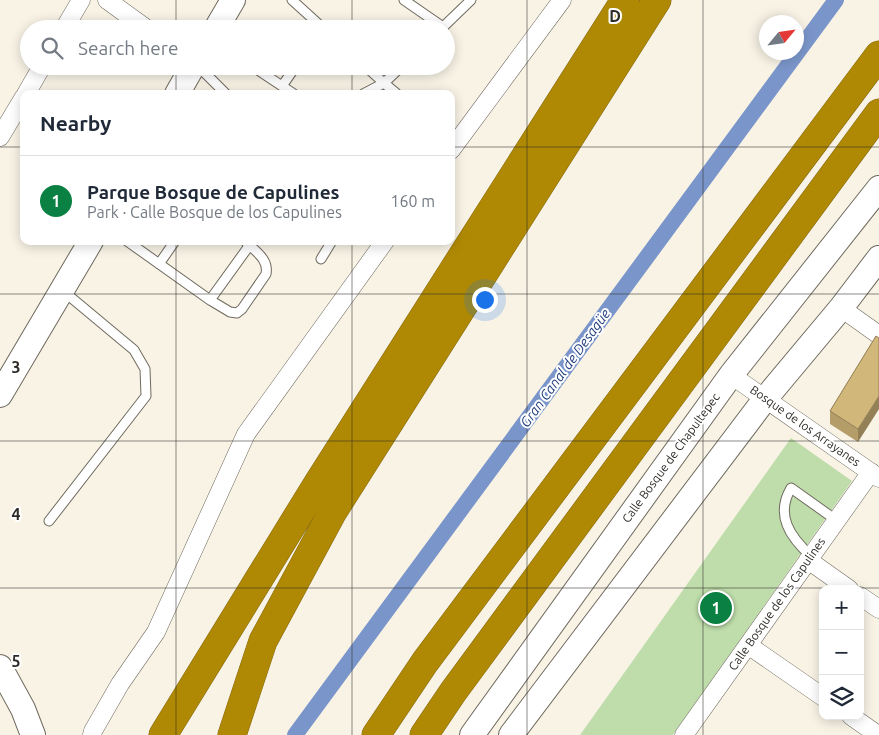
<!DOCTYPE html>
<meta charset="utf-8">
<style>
:root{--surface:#fff;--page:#f6f6f7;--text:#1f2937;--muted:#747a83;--line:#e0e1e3;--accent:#0b8043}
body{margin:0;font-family:Ubuntu,sans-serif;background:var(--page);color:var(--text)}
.controls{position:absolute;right:15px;bottom:15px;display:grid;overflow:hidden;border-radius:10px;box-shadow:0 2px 12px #0003}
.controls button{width:45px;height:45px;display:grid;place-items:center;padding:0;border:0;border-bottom:1px solid var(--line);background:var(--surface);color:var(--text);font:25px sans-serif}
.compass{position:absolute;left:759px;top:15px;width:45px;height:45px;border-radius:50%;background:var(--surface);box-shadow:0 2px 12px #0003;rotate:61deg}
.you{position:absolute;left:484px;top:299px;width:18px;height:18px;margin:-12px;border:4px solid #fff;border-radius:50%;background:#1a73e8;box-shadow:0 0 0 8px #1a73e833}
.badge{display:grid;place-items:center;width:32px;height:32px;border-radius:50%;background:var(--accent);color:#fff;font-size:16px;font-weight:700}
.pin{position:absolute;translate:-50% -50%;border:2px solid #fff;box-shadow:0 1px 5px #0006}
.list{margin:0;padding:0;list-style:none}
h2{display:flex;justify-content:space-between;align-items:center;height:65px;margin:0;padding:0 20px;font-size:21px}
h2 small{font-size:16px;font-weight:400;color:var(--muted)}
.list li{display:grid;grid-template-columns:32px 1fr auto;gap:15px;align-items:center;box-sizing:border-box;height:90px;padding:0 20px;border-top:1px solid var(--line)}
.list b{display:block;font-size:19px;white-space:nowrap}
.list p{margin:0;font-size:16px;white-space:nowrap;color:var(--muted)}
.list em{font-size:16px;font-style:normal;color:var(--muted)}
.icon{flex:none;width:28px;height:28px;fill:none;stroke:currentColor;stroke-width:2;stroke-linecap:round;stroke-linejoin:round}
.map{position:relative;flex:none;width:879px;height:735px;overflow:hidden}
.search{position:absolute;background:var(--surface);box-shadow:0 2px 12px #0003;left:20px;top:20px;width:435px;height:55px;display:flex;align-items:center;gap:12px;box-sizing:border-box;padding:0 18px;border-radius:28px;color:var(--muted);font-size:19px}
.panel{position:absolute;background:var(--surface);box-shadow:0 2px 12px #0003;left:20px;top:90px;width:435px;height:155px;border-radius:10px}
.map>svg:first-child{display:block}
.green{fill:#bfddab}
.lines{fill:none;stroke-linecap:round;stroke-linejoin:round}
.canal{stroke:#7a95c9;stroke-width:16}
.lane-casing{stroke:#6f6a5e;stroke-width:11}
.street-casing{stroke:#6f6a5e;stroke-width:19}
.secondary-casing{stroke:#6f6a5e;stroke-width:26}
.highway-casing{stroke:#836811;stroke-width:29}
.lane{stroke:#fff;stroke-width:9}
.street{stroke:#fff;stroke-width:18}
.secondary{stroke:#fff;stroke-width:24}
.highway{stroke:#b08904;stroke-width:28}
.wall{fill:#b59d6a}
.shaded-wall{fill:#938056}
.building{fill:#d2b77b;stroke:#938056}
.grid{fill:none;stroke:#2f2c28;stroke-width:1;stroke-opacity:0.55}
.labels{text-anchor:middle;stroke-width:4;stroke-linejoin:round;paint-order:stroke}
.street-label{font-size:12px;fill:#2f2c28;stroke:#fff}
.water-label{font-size:14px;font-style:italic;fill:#203d7d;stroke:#fff}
.grid-label{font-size:16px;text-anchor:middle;font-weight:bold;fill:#2f2c28;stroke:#fff;stroke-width:4;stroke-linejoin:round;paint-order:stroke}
</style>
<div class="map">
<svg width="879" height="735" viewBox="0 0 879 735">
<rect width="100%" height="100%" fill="#f9f3e6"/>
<path class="green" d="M791,438l61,43 -179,254h-93z"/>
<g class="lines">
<path class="canal" d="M295,735l541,-735"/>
<g class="lane-casing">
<path id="lane" d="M292,0l32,29
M404,0l39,27
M441,29l30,-29
M198,66l28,28
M252,66l42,28
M365,66l19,17 18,-17
M282,86l14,-20
M363,94l21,-11 13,11
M127,241l83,59 20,12 7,1 5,-4 24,-35c3,-15 -11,-23 -21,-33
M321,259l11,-18
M159,264l16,-23
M210,300l39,-54
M49,521l97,-125 -1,-27 -11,-19 -72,-60
M811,556c-21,-19 -36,-41 -20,-68l45,32"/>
</g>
<g class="street-casing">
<path id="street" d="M107,0l40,29
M64,29l17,-29
M26,94l16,-28
M0,137l24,-40
M451,150l111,-150
M841,308l38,27
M731,375l148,103
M808,560l41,29
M860,596l19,13
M748,645l75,52
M851,716l27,19
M92,735l1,-4 27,-47 36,-52 90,-198 139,-193
M684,735l187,-263"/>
</g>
<g class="secondary-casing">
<path id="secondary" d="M216,29l17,-29
M177,94l16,-28
M0,395l91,-154
M0,667l23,42 10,26
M472,735l259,-360 148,-187
M511,735l254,-336 76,-91 38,-50"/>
</g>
<g class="highway-casing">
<path id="highway" d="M163,735l155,-252 307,-483
M232,735l31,-94 69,-128 325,-513
M376,735l49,-73 454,-607
M424,735l29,-43 426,-579"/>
</g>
<use href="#lane" class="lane"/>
<use href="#street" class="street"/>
<use href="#secondary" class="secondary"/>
<use href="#highway" class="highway"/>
</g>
<path class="wall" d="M876,336l-18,106 -28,-18v-13z"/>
<path class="shaded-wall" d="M879,396v13l-21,33v-13z"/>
<path class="building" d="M876,336l3,2v58l-21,33 -28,-18z"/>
<path class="grid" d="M176,0v29M352,0v29M527,0v735M703,0v735M176,66v28M352,66v28M0,147h24M451,147h428M176,241v494M352,241v494M0,294h879M0,441h879M0,588h879"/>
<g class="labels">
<g class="street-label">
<text transform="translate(805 426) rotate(35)" y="4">Bosque de los Arrayanes</text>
<text transform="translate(671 458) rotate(-54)" y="4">Calle Bosque de Chapultepec</text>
<text transform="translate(777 604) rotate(-55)" y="4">Calle Bosque de los Capulines</text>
</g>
<g class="water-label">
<text transform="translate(565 368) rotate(-54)" y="5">Gran Canal de Desagüe</text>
</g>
</g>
<g class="grid-label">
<text x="615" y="22">D</text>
<text x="16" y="373">3</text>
<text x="16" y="520">4</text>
<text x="16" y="667">5</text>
</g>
</svg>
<div class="controls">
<button>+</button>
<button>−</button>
<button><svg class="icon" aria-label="layers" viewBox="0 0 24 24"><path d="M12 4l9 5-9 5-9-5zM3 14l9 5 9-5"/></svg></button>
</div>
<svg class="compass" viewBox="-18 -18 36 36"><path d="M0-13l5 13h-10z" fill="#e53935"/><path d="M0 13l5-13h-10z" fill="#747a83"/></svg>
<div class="you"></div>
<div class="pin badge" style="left:716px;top:608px">1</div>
<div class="search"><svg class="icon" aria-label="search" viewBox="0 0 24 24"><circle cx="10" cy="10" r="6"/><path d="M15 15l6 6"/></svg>Search here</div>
<section class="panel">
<h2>Nearby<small></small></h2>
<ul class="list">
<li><span class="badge">1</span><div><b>Parque Bosque de Capulines</b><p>Park · Calle Bosque de los Capulines</p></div><em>160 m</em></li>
</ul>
</section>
</div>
